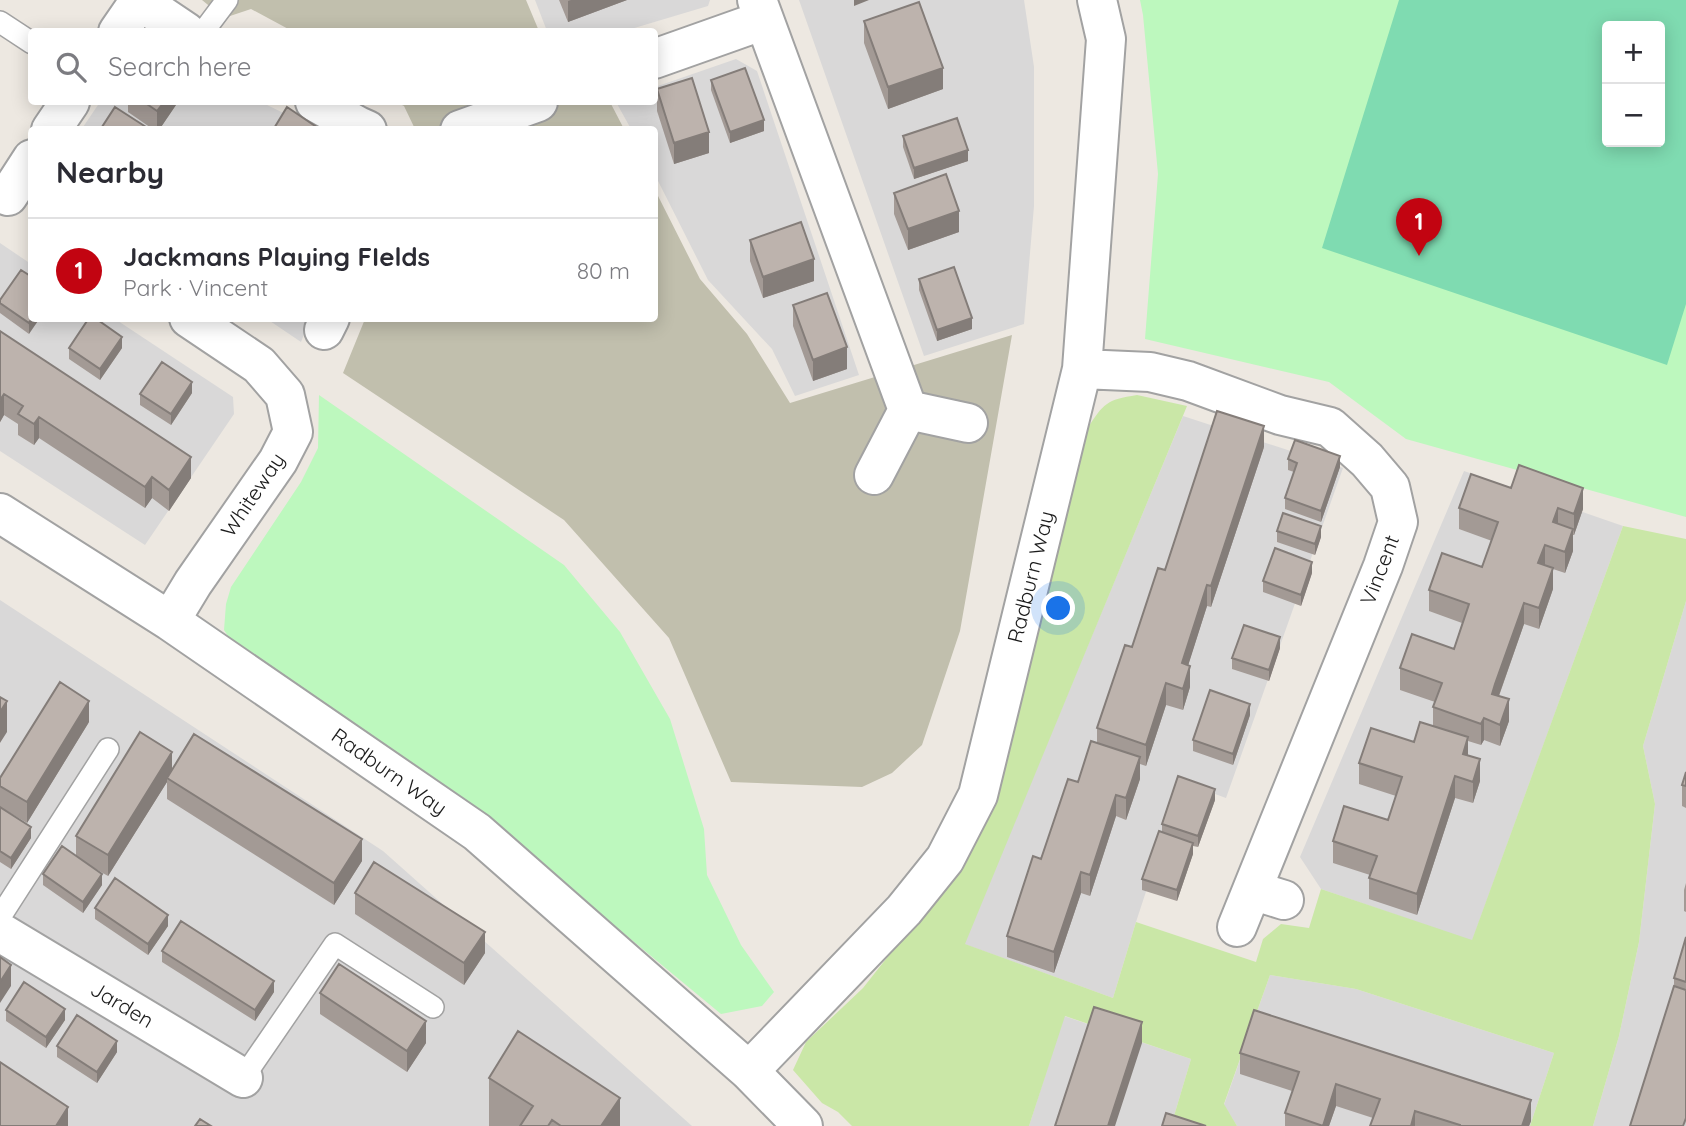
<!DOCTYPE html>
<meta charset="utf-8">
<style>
:root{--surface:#fff;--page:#f2f2f3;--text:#2b2b33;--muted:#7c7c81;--line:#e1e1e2;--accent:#c20411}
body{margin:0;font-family:Quicksand,sans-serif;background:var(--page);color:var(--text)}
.controls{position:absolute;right:21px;top:21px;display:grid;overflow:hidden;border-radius:7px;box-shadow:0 4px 18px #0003}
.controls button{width:63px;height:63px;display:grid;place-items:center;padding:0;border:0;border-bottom:2px solid var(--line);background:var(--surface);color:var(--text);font:35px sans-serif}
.you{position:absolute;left:1059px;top:609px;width:24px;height:24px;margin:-18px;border:5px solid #fff;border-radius:50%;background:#1a73e8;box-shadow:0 0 0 10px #1a73e833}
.badge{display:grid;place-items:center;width:46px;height:46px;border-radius:50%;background:var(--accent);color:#fff;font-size:23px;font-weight:700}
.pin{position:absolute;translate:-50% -58px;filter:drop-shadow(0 2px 4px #0008)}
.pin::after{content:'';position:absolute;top:37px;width:24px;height:21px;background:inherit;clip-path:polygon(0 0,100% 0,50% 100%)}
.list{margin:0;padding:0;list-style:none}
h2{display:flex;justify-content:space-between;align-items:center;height:91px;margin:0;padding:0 28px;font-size:30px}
h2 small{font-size:23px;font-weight:400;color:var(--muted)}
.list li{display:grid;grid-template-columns:46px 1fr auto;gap:21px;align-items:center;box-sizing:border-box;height:105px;padding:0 28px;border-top:2px solid var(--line)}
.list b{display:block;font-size:26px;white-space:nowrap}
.list p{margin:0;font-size:23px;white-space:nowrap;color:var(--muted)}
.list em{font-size:23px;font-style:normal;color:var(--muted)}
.icon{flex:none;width:38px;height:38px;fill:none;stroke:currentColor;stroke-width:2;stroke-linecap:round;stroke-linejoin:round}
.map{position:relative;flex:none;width:1686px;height:1126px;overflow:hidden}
.search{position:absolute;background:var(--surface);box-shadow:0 4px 18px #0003;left:28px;top:28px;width:630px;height:77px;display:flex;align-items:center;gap:18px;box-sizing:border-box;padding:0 24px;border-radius:7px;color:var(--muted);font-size:26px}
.panel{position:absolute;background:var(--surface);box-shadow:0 4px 18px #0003;left:28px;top:126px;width:630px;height:196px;border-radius:7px}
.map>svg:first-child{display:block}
.residential{fill:#d9d8d8}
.construction{fill:#c1bfad}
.grass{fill:#cae7a7}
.park{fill:#bdf8be;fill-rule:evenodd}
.pitch{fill:#7fdbb1;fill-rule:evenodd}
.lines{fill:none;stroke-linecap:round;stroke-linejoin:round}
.service-casing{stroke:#a2a2a2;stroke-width:24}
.minor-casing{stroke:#a2a2a2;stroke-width:42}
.service{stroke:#fff;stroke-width:21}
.minor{stroke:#fff;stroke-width:38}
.wall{fill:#a39a95}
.shaded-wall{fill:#847d79}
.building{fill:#bdb3ad;stroke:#847d79;stroke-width:2}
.labels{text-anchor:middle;stroke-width:6;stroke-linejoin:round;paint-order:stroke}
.street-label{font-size:21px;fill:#1b1b1b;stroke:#fff}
</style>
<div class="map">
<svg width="1686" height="1126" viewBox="0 0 1686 1126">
<rect width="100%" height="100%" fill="#ede8e1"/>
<path class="residential" d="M535,0h175l-2,6 -87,26 -74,-1z
M799,0h225l10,67v139l-10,118 -100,32z
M736,59l21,12 102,304 -64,21 -23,-47 -64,-69 -53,-105 -1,-45 -23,-1 -15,-27h38l1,-15z
M100,102h161l55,27 -235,1z
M0,243l31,21 1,54 83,1 118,78 1,17 -89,131 -145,-94z
M267,319h43l-9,23z
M1183,416l160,52 -117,330 -44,-16 -46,140 -23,76 -149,-54z
M1464,471l159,55 -151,415 -151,-52 -21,-32z
M0,600l383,251 309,275h-692z
M1686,601v525h-93l26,-90 20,-94 16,-138 -12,-58z
M1270,975l86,14 198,64 -24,73h-293l-13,-21z
M1064,1016l127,43 -20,67h-142z"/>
<path class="construction" d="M202,0h324l13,31h-247l-41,-22 -27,9z
M396,102h214l14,27h-209l-11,-23z
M655,190l45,89 47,55 43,69 222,-68 -52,296 -38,114 -30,28 -30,14 -131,-5 -62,-144 -105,-118 -221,-147 22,-54 289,-1z"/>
<path class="grass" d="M1137,395l50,11 -222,538 148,54 23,-76 120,40 7,-23 18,-15 28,4 12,-39 151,51 151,-414 63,13v62l-43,145 12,58 -16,138 -20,94 -26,90h-63l24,-73 -198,-64 -86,-14 -46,129 13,22h-66l20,-67 -126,-43 -36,110h-177l-14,-14 -16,-9 -29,-33 13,-28 57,-54 87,-110 40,-79 97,-370c17,-26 19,-29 50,-34z"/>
<path class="park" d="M1140,0h546v517l-280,-78 -77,-57 -184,-43 13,-165 -15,-159zM1607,26h53v116h-53z
M319,395l245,170 56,67 50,87 34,110 3,46 34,70 33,47 -12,14 -41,8 -240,-199 -243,-164 -14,-21 2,-26 5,-17 70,-105 17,-34z"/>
<path class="pitch" d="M1399,0h287v304l-19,61 -345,-117zM1607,26h53v116h-53z"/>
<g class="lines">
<g class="service-casing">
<path id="service" d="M0,22l32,21
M203,32l24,-32
M0,917l108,-168
M243,1078l92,-134 98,63"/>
</g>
<g class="minor-casing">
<path id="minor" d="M757,0l151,410
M140,1l46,31
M118,32l22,-32
M654,59l110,-39
M315,102l43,24 9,4
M51,130l19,-28
M460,130l78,-28
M8,196l24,-37
M324,330l6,-12
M1082,369l68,3 38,9 92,34 50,12 37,33 23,27 8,35 -15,44 -146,361
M874,475l34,-65 60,13
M0,513l170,108 307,211 272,239 54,55
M170,621l23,-38 85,-122 15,-29 -8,-37 -26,-30 -70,-47
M1252,890l32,10
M0,932l243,146
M749,1071l155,-161 41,-51 33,-64 104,-426 24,-330 -9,-39"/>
</g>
<use href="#service" class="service"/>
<use href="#minor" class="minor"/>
</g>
<path class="wall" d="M559,0h68l-59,22z
M864,21l79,68 -55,20 -24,-66z
M711,80l53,51 -34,12 -19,-53z
M657,89l52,64 -35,11 -17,-53z
M128,102h50l-19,28h-5l-26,-18z
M903,136l65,25 -54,18 -11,-32z
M894,193l65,39 -51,18 -14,-36z
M750,240l64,41 -51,17 -13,-37z
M32,277l-3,57 -29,-21v-13z
M919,279l53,50 -35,12 -18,-51z
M793,305l54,64 -34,12 -20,-55z
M0,331l191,147 -22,33 -17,-13 -7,10 -106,-70 -5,7 -16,-10v-11l-14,-9 -4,7z
M69,348h53l-22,32 -31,-21z
M192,393l-21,32 -31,-20v-11z
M1264,447l-53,160 -4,-1 -19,59 2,22 -7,23 -17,-5 -20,61 -6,-2v15l-14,41 -10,-4 -26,80 -9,-3 -27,80 -47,-16v-21l34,-77 56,-116v-15l68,-158z
M1288,459l52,8 -19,55 -36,-13v-11l9,-26 -6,-2z
M1511,488l72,21 -9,26h-1v16l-8,22 -12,-4v20l-14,40 -15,-5 -25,72 10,25 -9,25 -16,-6 -3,5 -13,-4v14l12,26 -7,22 -18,-5 -38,117 -48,-16v-21l1,-3 -37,-12v-22l55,-21 8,-24 -37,-12v-21l55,-21 19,-16v-19l2,-5 -35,-12v-22l54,-19 8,-26 -33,-12v-21l53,-23 10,-26 -33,-12v-21z
M1277,531l44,6 -6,18 -38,-13z
M1312,573l-11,33 -38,-14v-11z
M1280,648l-11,33 -37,-12v-11z
M1250,715l-17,50 -40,-14v-11z
M89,722l-62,101 -27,-16v-29z
M172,769l190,92 -28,44 -167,-106v-17l-59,94 -14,-8 8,17 -19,28 -40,-28v-11l33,-18v-20z
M1686,772v36l-4,-2v-21z
M1215,800l-17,47 -5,-1v8l-16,47 -35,-11v-11l20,-47v-8z
M0,807l31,31 -20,31 -11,-7z
M1686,883v29l-2,-1v-21z
M355,893l130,60 -21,32 -109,-71z
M95,908l73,18 -20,29 -53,-36z
M1686,937v189l-12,-140v-8z
M162,951l112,41 -19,29 -93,-59z
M320,993l106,50 -19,29 -87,-58z
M6,1010l59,10 -19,28 -40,-27z
M57,1046l60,6 -20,31 -40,-26z
M1240,1053l291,68 -2,5h-159l3,-8 -37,-12 -7,20h-44v-13l7,-22 -52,-17z
M489,1078l131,48h-131z"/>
<path class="shaded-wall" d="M571,0h56l-59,22v-21z
M854,0h15l-15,6z
M943,68v21l-55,20v-22z
M164,102h14l-19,28h-2v-19z
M764,120v11l-34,12v-11z
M709,132v21l-35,11v-21z
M968,150v11l-54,18v-11z
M959,211v21l-51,18v-21z
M814,259v22l-51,17v-21z
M32,318h8l-11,16v-11z
M972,318v11l-35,12v-11z
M122,337v11l-22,32v-11z
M847,347v22l-34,12v-21z
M192,382v11l-21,32v-11z
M4,394v21l-4,7v-21z
M39,417v21l-5,7v-21z
M1264,426v21l-53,160v-21z
M1340,456v11l-19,55v-11z
M191,457v21l-22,33v-21z
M152,477v21l-7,10v-21z
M1583,488v21l-9,26v-21z
M1558,508v21l-5,-7z
M1321,526v11l-6,18v-11z
M1573,529v22l-8,22v-21z
M1545,545v21l-7,-3z
M1312,562v11l-11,33v-11z
M1553,568v21l-14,40v-21z
M1207,585v21l-25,79v-22z
M1524,603v21l-32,91v-21z
M1280,637v11l-11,33v-11z
M1190,666v21l-7,23v-21z
M1166,683v22l-20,61v-21z
M1509,699v22l-9,25v-21z
M7,701v31l-7,11v-31z
M89,701v21l-62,101v-21z
M1250,704v11l-17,50v-11z
M1484,718v22l-3,5v-21z
M1468,737v21l-5,-4z
M172,752v21l-5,5v4l-59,94v-21z
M1140,757v22l-14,41v-22z
M1480,759v22l-7,22v-21z
M1455,776v22l-38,117v-21z
M1215,789v11l-17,47v-11z
M1116,795v21l-26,80v-21z
M31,827v11l-20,31v-11z
M362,839v22l-28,44v-22z
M1193,843v11l-16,47v-11z
M1081,872v21l-27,80v-21z
M102,874v11l-19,28v-11z
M168,915v11l-20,29v-11z
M485,932v21l-21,32v-22z
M11,965v21l-11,17v-21z
M274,981v11l-19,29v-11z
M65,1009v11l-19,28v-11z
M426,1021v22l-19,29v-21z
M1142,1022v21l-27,83h-7z
M117,1041v11l-20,31v-11z
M1336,1084v22l-7,20h-6z
M620,1098v28h-19z
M1531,1100v21l-2,5h-7z
M68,1107v19h-12z
M1415,1111v15h-4z"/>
<path class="building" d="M919,2l24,66 -55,19 -24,-66z
M745,68l19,52 -34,12 -19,-52z
M692,78l17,54 -35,11 -17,-54z
M144,102h20l-7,9z
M115,107l31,20 -2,3h-44z
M287,107l34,23h-48z
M957,118l11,32 -54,18 -11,-32z
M946,174l13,37 -51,18 -14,-36z
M801,222l13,37 -51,18 -13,-37z
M954,267l18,51 -35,12 -18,-51z
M21,270l11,7v41l-3,5 -29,-20v-3z
M827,293l20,54 -34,13 -20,-55z
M89,318h6l27,19 -22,32 -31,-21z
M0,331l191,126 -22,33 -17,-13 -7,10 -106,-70 -5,7 -16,-10 5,-8 -19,-12 -4,6z
M162,362l30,20 -21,32 -31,-20z
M1217,411l47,15 -53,160 -4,-1 -25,78 8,3 -7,23 -17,-6 -20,62 -49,-17 28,-83 7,2 26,-79 7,2z
M1295,440l45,16 -19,55 -36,-13 12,-35 -9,-4z
M1519,465l64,23 -9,26 -16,-6 -5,14 20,7 -8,23 -20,-7 -7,18 15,5 -14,40 -15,-5 -29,81 -3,10 17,5 -9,26 -16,-7 -3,6 -48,-17 9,-24 -42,-15 12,-34 42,15 15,-45 -40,-14 13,-37 40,14 16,-45 -39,-14 12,-34 40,14z
M1283,513l38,13 -6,18 -38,-13z
M1275,548l37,14 -11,33 -38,-14z
M1244,625l36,12 -11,33 -37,-12z
M60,682l29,19 -62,101 -27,-16v-8z
M1210,690l40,14 -17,50 -40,-14z
M0,697l7,4 -7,11z
M1420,722l48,15 -5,17 17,5 -7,23 -18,-6 -38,118 -48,-16 8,-22 -44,-15 11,-35 44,14 14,-43 -43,-14 12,-35 43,14z
M140,732l32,20 -64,103 -32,-19z
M194,734l168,105 -28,44 -167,-105z
M1091,741l49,16 -14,41 -10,-3 -26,80 -9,-3 -27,80 -47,-16 26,-80 8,3 27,-80 10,3z
M1686,772v14l-4,-1z
M1178,776l37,13 -17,47 -36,-12z
M0,807l31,20 -20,31 -11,-7z
M1159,831l34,12 -16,47 -35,-11z
M62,846l40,28 -19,28 -40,-28z
M374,862l111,70 -21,31 -109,-70z
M115,878l53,37 -20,29 -53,-36z
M181,921l93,60 -19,29 -93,-59z
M1686,937v45l-12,-4z
M0,957l11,8 -11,17z
M339,964l87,57 -19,30 -87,-58z
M24,982l41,27 -19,28 -40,-27z
M1674,986l12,4v128l-3,8h-53z
M1094,1007l48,15 -34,104h-53z
M1254,1010l277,90 -9,26h-62v-1l-45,-14 -4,15h-41l10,-27 -44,-15 -13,42 -38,-13 14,-41 -59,-19z
M77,1015l40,26 -20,31 -40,-26z
M518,1031l102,67 -19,28h-40l-9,-6 -4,6h-28l13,-20 -44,-28z
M0,1062l68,45 -12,19h-56z
M1166,1113l40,13h-44z
M200,1119l11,7h-16z"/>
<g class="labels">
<g class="street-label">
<text transform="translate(253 495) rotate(-56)" y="7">Whiteway</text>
<text transform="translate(1380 570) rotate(-69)" y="7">Vincent</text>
<text transform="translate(1031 577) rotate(-76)" y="7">Radburn Way</text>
<text transform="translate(389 772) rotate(35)" y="7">Radburn Way</text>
<text transform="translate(122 1005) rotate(31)" y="7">Jarden</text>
</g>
</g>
</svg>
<div class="controls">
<button>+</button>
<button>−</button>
</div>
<div class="you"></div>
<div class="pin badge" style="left:1419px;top:256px">1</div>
<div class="search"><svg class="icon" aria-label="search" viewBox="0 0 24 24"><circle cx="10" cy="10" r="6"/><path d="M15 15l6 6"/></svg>Search here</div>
<section class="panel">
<h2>Nearby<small></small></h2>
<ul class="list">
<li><span class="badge">1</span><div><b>Jackmans Playing FIelds</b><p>Park · Vincent</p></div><em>80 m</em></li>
</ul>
</section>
</div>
